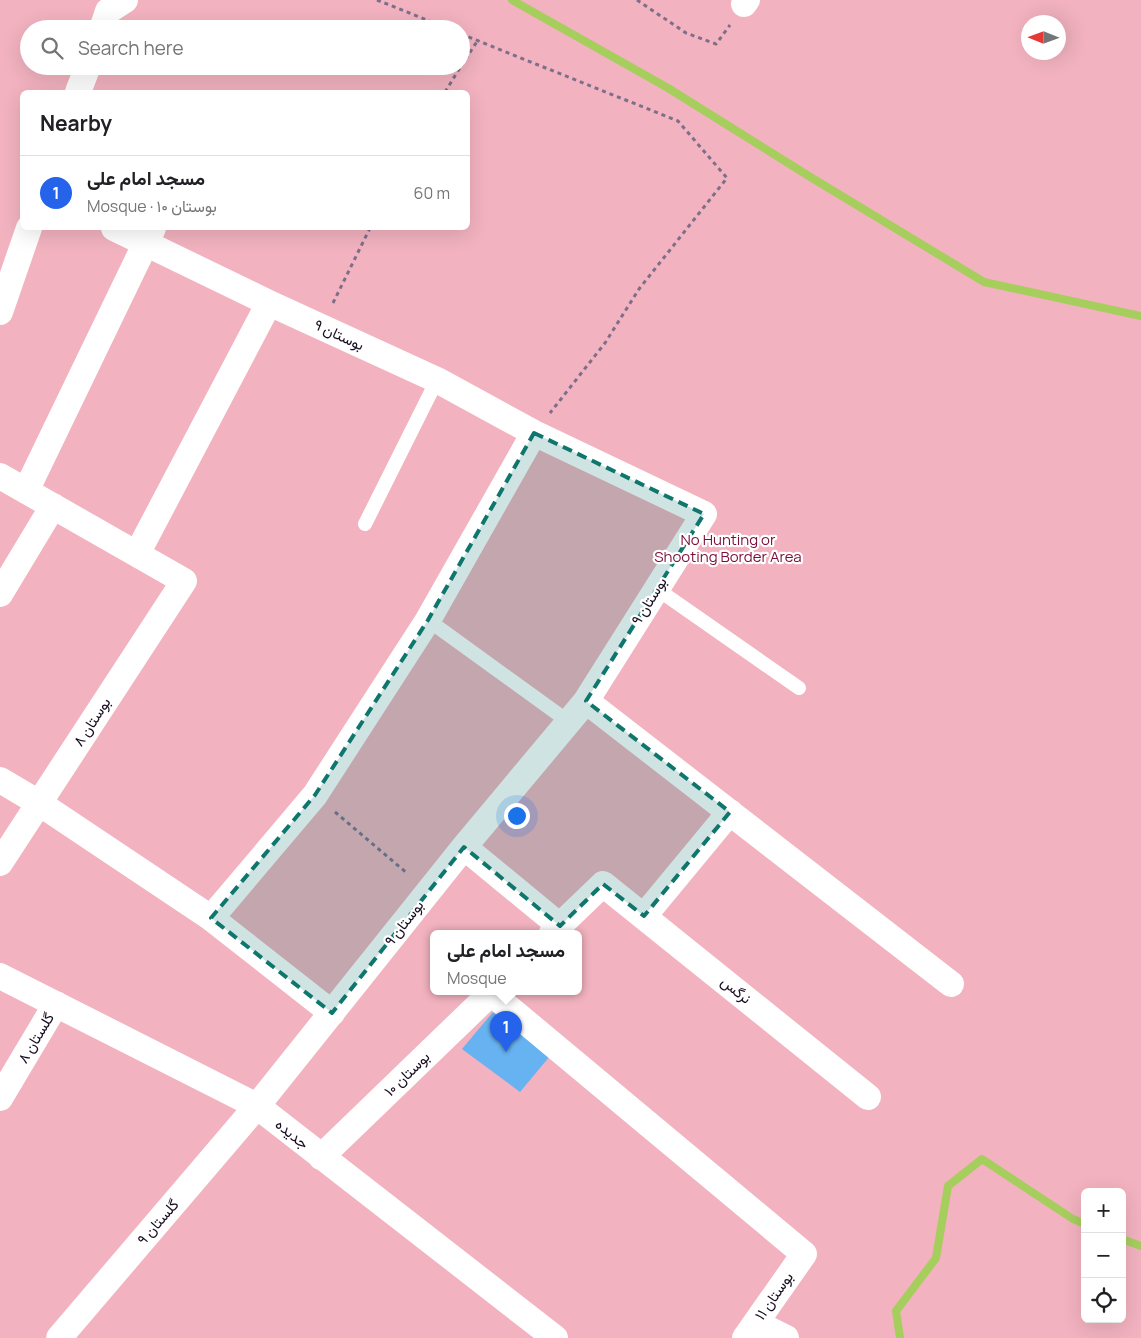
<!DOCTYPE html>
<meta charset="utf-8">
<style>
:root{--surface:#fff;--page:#f2f2f2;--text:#202124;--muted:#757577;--line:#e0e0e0;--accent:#2563eb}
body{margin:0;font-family:Manrope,Vazirmatn,sans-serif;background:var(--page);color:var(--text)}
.controls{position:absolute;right:15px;bottom:15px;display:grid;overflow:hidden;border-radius:8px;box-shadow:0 5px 20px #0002}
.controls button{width:45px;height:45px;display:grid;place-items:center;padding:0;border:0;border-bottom:1px solid var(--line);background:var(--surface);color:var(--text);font:25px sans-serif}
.compass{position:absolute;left:1021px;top:15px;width:45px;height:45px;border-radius:50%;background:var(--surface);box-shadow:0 5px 20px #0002;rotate:271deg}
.you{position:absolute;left:516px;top:815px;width:18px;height:18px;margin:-12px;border:4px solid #fff;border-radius:50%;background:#1a73e8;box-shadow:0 0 0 8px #1a73e833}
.badge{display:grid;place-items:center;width:32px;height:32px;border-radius:50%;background:var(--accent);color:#fff;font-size:16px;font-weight:700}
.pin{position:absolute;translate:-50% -41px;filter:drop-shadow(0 1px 2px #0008)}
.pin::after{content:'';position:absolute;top:26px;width:18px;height:15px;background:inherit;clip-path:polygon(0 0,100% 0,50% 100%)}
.popup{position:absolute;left:430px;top:930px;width:152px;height:65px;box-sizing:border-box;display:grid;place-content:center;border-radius:8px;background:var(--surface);filter:drop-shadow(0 1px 4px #0005);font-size:16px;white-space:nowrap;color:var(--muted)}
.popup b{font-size:19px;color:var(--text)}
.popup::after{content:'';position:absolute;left:50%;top:100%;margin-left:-10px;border:10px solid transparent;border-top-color:var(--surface)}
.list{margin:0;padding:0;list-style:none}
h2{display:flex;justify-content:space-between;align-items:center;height:65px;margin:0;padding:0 20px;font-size:21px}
h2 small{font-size:16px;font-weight:400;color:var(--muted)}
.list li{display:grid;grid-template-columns:32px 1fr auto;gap:15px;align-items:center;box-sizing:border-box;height:75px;padding:0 20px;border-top:1px solid var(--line)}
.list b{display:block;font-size:19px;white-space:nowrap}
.list p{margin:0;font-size:16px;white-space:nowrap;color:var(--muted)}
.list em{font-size:16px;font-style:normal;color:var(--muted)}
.icon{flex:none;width:28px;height:28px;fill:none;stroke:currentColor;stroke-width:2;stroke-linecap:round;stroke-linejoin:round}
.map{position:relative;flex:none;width:1141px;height:1338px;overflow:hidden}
.search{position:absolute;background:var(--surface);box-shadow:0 5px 20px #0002;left:20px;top:20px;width:450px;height:55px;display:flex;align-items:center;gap:12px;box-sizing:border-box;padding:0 18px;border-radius:28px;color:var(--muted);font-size:19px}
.panel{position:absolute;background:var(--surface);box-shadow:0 5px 20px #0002;left:20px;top:90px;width:450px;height:140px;border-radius:8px}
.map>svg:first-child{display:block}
.green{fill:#f2b2bf;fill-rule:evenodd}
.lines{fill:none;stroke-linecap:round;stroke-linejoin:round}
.stream{stroke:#a6ce5d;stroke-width:8}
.building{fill:#67b2f1}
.path{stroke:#7c6f8a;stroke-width:3;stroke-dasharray:4 4;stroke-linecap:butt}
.service{stroke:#fff;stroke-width:14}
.minor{stroke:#fff;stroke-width:26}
.marked{fill:#0f766e;fill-opacity:0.2;stroke:#0f766e;stroke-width:4;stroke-dasharray:10 6;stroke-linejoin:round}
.labels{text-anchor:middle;stroke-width:4.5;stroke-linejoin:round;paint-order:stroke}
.street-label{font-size:15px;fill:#160c20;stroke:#fff}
.park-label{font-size:15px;fill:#7b0e38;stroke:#fff}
</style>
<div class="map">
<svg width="1141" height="1338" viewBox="0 0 1141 1338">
<rect width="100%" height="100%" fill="#eadafd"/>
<path class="green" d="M0,0h1141v1338h-1141zM1028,22h30v30h-30zM29,29h432v37h-432zM22,92h446v136h-446zM434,933h144v58h-144zM1085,1192h37v127h-37z"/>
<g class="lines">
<path class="stream" d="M512,0l156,88 144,90 172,104 157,34
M1122,1239l19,7
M900,1338l-4,-27 40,-53 12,-72 34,-27 91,60 12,5"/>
</g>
<path class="building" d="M493,1012l57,44 -30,36 -58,-43z"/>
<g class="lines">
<path class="path" d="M377,0l72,29
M637,0l49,33 30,11 14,-19
M461,34l217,87 49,57 -88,111 -34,54 -55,70
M461,66l17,-26
M445,92l16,-26
M333,303l37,-75
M335,812l73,62"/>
<path class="service" d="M365,524l72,-144
M657,589l142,99
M428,620l141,102"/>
<path class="minor" d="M744,4l3,-4
M102,29l6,-18 17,-11
M78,92l10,-26
M0,312l29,-84
M0,476l184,105 -184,282
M26,491l127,-263
M137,554l132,-251
M0,594l53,-88
M586,701l365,283
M0,780l39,23 172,115 121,95
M464,847l96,79
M644,916l86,-104
M211,918l104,-123 113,-175 106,-187
M552,933l51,-49 265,213
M0,976l257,130 298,232
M491,993l313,261 -59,84
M0,1098l56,-94
M321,1157l172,-166
M756,1323l30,15
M59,1338l198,-232 207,-259 122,-146 118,-187 -170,-81 -97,-53 -168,-77 -155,-75"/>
</g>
<path class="marked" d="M534,433l170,81 -118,187 144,111 -86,104 -41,-32 -43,42 -96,-79 -132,166 -121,-95 104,-123 113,-175z"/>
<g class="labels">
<g class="street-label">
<text transform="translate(339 335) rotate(25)" y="5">بوستان ۹</text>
<text transform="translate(649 601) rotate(-58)" y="5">بوستان ۹</text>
<text transform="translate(92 722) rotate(-57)" y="5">بوستان ۸</text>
<text transform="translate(404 923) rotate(-52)" y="5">بوستان ۹</text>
<text transform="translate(736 990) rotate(39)" y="5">نرگس</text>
<text transform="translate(36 1038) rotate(-59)" y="5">گلستان ۸</text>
<text transform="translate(407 1074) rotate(-44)" y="5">بوستان ۱۰</text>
<text transform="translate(292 1134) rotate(39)" y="5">جدیده</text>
<text transform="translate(158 1222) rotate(-49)" y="5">گلستان ۹</text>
<text transform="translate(774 1296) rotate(-55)" y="5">بوستان ۱۱</text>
</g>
<g class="park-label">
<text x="728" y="545">No Hunting or<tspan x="728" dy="17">Shooting Border Area</tspan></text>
</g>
</g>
</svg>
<div class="controls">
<button>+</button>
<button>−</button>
<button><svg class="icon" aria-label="locate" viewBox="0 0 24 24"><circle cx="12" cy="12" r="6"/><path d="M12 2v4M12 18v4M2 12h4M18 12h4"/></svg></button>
</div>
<svg class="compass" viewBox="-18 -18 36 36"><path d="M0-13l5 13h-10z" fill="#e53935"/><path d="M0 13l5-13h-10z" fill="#757577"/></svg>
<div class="you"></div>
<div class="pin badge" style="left:506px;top:1052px">1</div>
<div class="popup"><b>مسجد امام علی</b>Mosque</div>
<div class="search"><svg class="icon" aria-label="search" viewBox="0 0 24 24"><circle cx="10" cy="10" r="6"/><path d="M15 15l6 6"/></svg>Search here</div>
<section class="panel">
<h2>Nearby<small></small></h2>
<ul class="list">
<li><span class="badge">1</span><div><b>مسجد امام علی</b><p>Mosque · بوستان ۱۰</p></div><em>60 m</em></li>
</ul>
</section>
</div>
